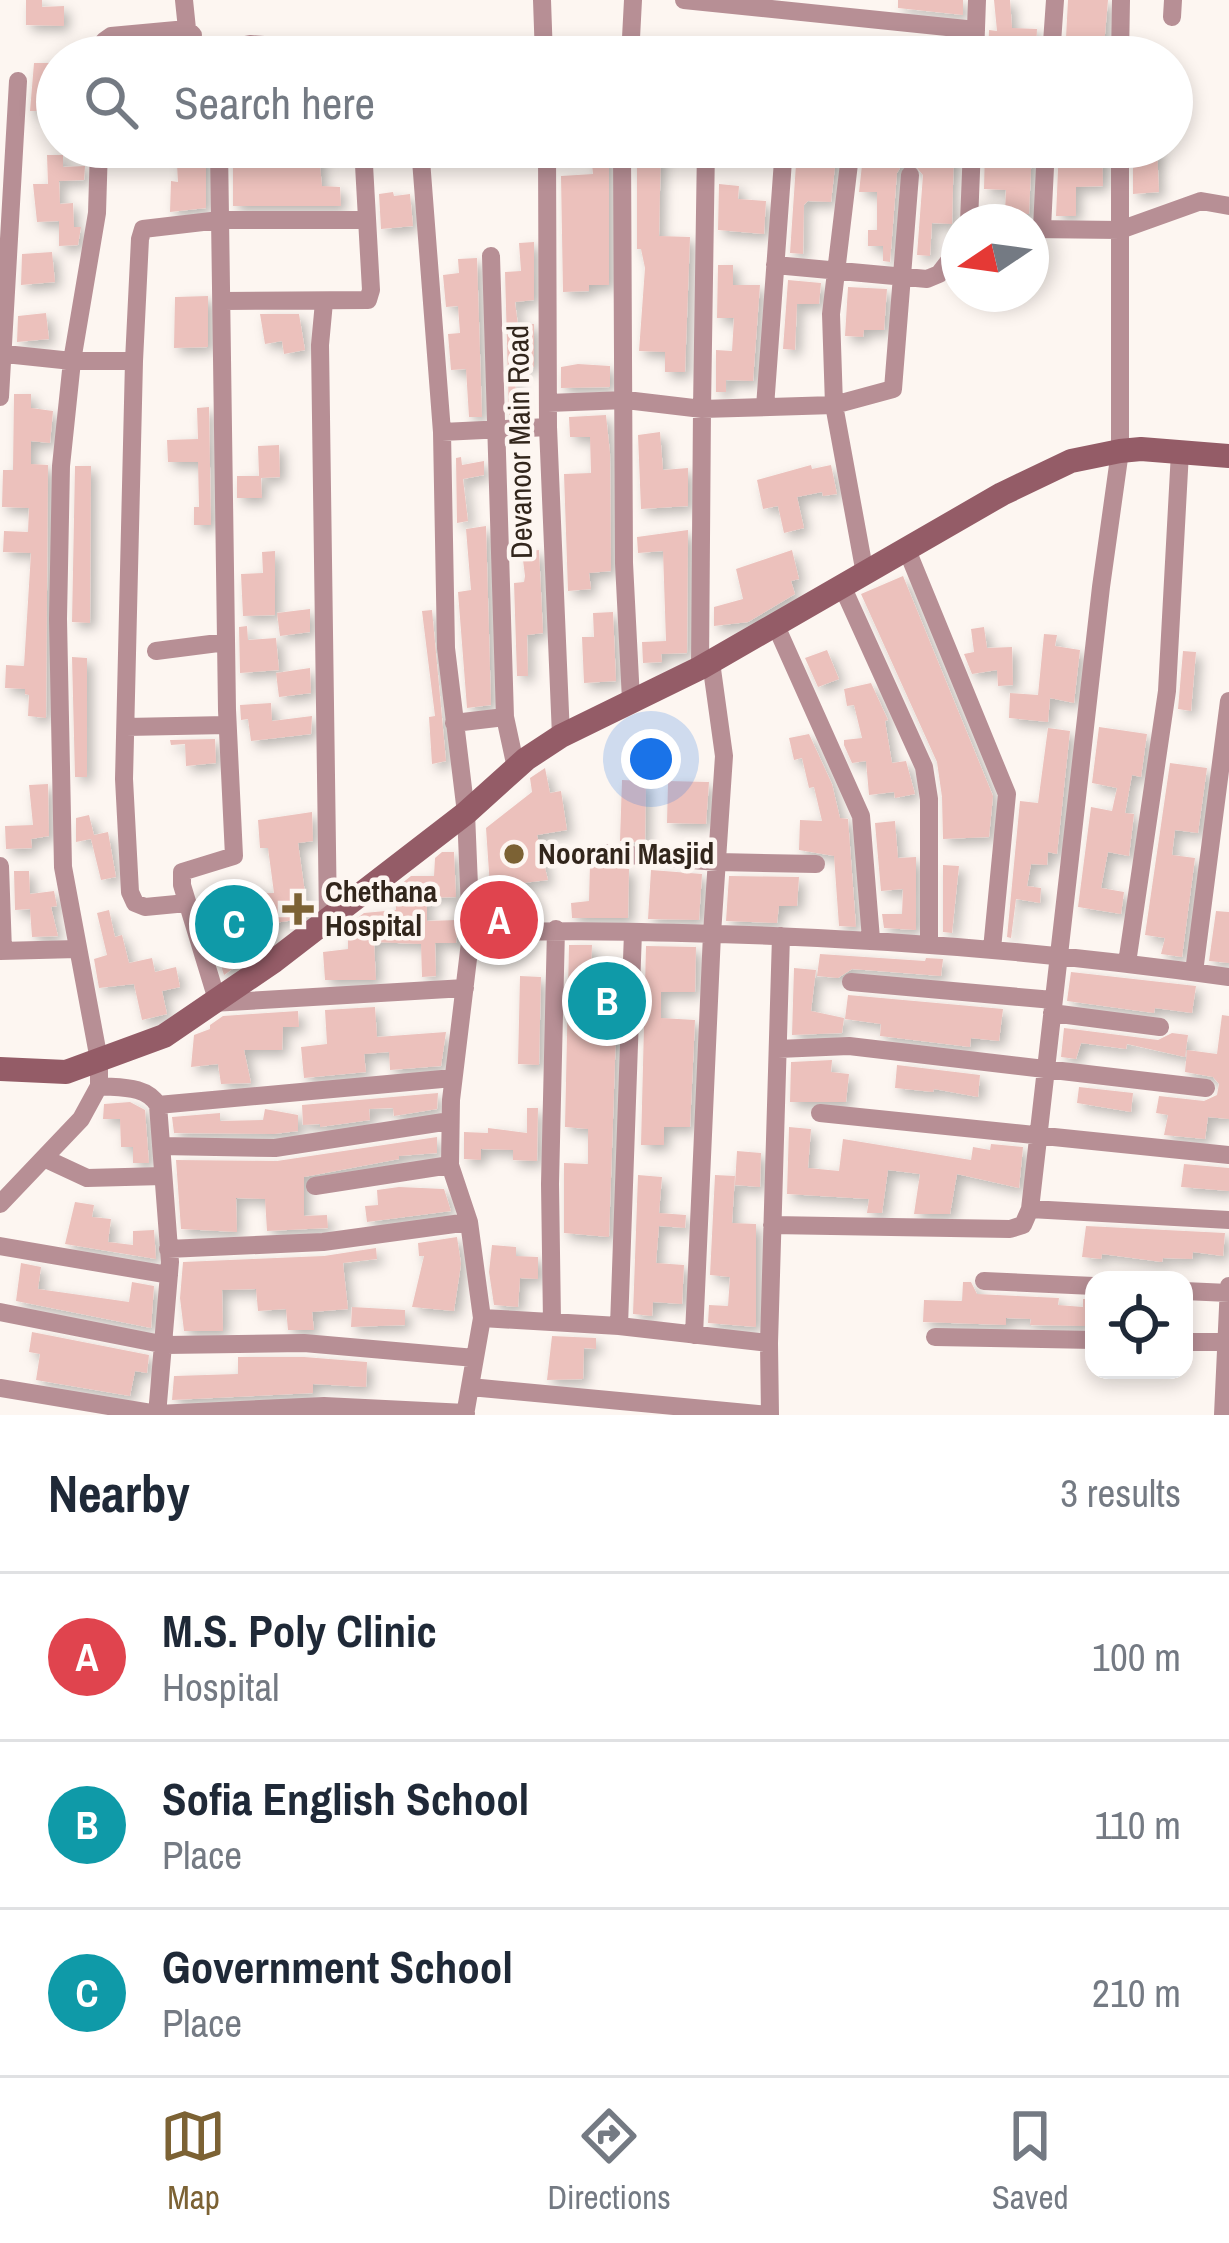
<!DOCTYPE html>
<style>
:root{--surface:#fff;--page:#f6f6f7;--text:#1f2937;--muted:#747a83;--line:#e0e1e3;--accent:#7c6234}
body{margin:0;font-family:"Archivo Narrow",sans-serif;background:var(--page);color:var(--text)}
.controls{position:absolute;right:36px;bottom:36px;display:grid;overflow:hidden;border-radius:24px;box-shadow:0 6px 18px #0003}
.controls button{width:108px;height:108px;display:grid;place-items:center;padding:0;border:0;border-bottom:3px solid var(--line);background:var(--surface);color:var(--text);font:60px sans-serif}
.compass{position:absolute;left:941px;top:204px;width:108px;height:108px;border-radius:50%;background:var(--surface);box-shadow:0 6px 18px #0003;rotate:257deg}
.you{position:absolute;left:651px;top:759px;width:42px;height:42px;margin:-30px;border:9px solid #fff;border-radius:50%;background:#1a73e8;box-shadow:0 0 0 18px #1a73e833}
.badge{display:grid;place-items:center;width:78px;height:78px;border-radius:50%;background:var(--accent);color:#fff;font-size:39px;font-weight:700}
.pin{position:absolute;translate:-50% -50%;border:6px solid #fff;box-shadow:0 3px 12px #0006}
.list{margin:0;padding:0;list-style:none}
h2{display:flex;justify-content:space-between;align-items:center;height:156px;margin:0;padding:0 48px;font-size:51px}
h2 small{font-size:39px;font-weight:400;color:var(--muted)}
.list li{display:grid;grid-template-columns:78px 1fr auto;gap:36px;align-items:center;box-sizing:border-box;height:168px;padding:0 48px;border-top:3px solid var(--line)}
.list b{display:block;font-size:45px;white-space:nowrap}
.list p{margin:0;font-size:39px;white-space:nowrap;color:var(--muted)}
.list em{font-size:39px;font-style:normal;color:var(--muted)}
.icon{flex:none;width:66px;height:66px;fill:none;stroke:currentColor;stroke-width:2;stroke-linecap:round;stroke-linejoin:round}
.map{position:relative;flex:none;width:1229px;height:1415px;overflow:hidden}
.search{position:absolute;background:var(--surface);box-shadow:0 6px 18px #0003;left:36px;right:36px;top:36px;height:132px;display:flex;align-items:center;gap:30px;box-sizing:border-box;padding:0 42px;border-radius:66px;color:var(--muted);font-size:45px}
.sheet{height:660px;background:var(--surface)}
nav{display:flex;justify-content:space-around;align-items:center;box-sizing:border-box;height:168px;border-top:3px solid var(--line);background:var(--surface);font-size:33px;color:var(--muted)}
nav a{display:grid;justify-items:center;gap:6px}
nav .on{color:var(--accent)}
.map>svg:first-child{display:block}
.building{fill:#ecc1bc;filter:url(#shadow)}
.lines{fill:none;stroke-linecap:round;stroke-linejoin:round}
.street{stroke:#b78f95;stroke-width:18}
.secondary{stroke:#945c67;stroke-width:24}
.poi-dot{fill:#7c6234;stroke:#fdf6f1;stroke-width:4.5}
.labels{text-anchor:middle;stroke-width:9;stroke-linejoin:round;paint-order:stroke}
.street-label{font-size:30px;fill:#32261c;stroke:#fdf6f1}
.poi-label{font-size:30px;font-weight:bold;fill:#32261c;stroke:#fdf6f1;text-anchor:start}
</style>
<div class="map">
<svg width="1229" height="1415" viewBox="0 0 1229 1415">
<defs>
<filter id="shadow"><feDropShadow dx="5.5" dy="5.5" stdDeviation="6" flood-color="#0004"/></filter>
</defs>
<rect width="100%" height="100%" fill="#fdf6f1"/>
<path class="building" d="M26,0h16v7l22,-1v20l-38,-1z
M898,0h65v15l-65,-7z
M994,0h16l2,28 25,1 -1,21 -28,-2v9h-20l1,-27 8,1z
M1068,0h40l-5,57h-38z
M34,63h17l1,17h5v13l-8,1 1,17h-20z
M176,147h30v61l-36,4 1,-31 7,1z
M318,147l4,39 18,1 1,19h-108v-53z
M637,147h24l-2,89 31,1 -5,135h-20v-20l-26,-1 6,-83 -4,-19h-4z
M864,147h90l-2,77 -20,-1 -2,33 -13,-1 6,-80 -11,-13 -9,1 -6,10 -7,89 -7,-1v-15h-15v-16h9v-38h-18z
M985,147h47l-3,67 -24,-1 1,-23 -22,-1z
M1059,147h43l1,39 -27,1v29h-20z
M1133,147h24l2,45 -26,2z
M815,148l22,1 -6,53 -23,-1 -4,4 -1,49 -13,-1 6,-89h19z
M609,151v134h-20v6l-26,1 -2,-116 32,-2 -2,-22z
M47,155h16v12l22,-1 -1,14 -25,1 1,23 13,-1 1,24h7l-3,18 -19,1v-25l-22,1 -4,-38h15z
M719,184l20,2 -1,13 28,2 -2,33 -46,-4z
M393,192l1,4 16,-2 3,32 -32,3 -2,-35z
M534,242v58l-19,2 3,23 16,-1v43l-20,1 4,47h-9l-4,-143 16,-1 -2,-28z
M52,252l3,30 -34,3 1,-31z
M477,258l5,159h-13l-3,-48 -15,1 -3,-36 12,-1 -2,-27 -12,1 -3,-32 16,-2 -1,-14z
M718,265h15v20h27l-7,96 -27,-1v12h-10v-42l16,1 2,-33h-17z
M788,280l33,3 -2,21h-22l-2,46 -12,-1z
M848,287l39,2 -3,41h-20l-1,7 -18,-1z
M208,296v51l-34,1 1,-51z
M46,313l3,26 -32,3 1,-26z
M260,314h39l6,36 -21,4 -2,-13 -17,3z
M578,364l32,2v21l-49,1v-21z
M14,394h17v14l22,3 -3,32 -19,-2v23l17,1 -2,253 -18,-2 1,-21 -4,-1v-5l-20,-1 1,-23 18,1 7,-113 -28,-1 1,-21 24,1 1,-24 -27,-1 1,-37h10z
M209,407l2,118h-17v-18h5l-1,-45h-30l-1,-22 31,-1 -1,-31z
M606,415l4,38 1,118 -22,2 2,16 -23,2 -4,-117 27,-1 -1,-36h-20l-1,-20z
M660,432l3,38 25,-2v38l-47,3 -3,-74z
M279,445l1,32 -19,1 1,20h-25v-22h22l-1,-30z
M461,457l1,8 22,-4v14l-21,4 5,42 -11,2 -1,-65z
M811,465l1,4 19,-4 6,29 -14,2 -1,-4 -25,5 7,31 -20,5 -6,-27 -15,3 -6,-29z
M75,466h16l-1,157 -18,-1z
M486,526l5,179 -24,3 -9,-116 13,-2 -5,-61z
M688,530l-1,123 -26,1 1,8 -19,1 -1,-21 24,-1 -3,-90 -25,2 -1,-16z
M539,550l4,83 -16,2 1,41h-11l-3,-93 10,-1 1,-6 -3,-24z
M792,550l7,29 -8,2 4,13 -47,28 -34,4v-19l29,-8 -7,-30z
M275,551v64l-32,1 -2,-42 22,-1 -1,-21z
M903,576l90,220 -4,41 -46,2 -1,-42 -5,-35 -76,-168z
M310,609v23l-30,4 -3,-23z
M432,610l14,151 -14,3 -3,-47 6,-1 -13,-105z
M613,612l3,69 -32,2 -2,-46h12l-1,-24z
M247,626l1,14 28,-2 3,32 -39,3 -1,-46z
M984,627l3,21 25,-1 1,38 -15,1 -1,-16 -25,4 -8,-20 10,-2 -3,-23z
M1044,634l13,1 -2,11 25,4 -6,53 -24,-5 -2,24 -39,-4 1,-25 28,2z
M827,650l12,29 -21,8 -13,-29z
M1183,651l13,1 -5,59 -13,-2z
M72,657l15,1v119h-12z
M310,668l1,25 -32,4 -3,-24z
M871,683l17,37 -3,1 7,42 14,-2 9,33 -20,4 -1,-6 -25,3 -3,-34 -14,2 -8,-18v-5l18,-2 -8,-33 -7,1 -3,-17z
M271,703l1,18 40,-5 -1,18 -60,7 -3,-22 -7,1 -1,-15z
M1099,727l48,7 -6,43 -9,-2 -7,38 9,1 -5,42 -21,-4 -7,36 23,4 -3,22 -43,-7 13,-100 21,4 5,-23 -25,-5z
M1048,728l22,3 -13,123 -9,-2 -1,13 -16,-1 -4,22 14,2 -1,15 -24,-4 -5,39 -4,-1 13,-136 18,2z
M809,734l23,50 8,34 8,1 8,108 -17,-1 -5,-70 -35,-6 1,-30 22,1 -8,-34 -5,1 -7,-30 -8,2 -5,-22z
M215,739l1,24 -30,3 -1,-22 -14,1 -1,-5z
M1170,763l37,5 -9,65 -23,-3 -3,25 23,3 -13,99 -21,-3 4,-16 -20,-3z
M545,768l5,25 11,-2 6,39 -30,5 11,45 -58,7 -4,-59 46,-36 -2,-14z
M622,780l24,1 -1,62 -25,-2z
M668,781l41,1 -3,42 -39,-1z
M48,784l1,52 -18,3 1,9 -26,1 -1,-23 28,-1 -4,-40z
M312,812l1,29 -15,2 10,71 -7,5 -33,5 4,17 -48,34 -25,-80 75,-2 -6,-45h-8l-2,-28z
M89,815l5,20 14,-3 8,45 -15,3 -10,-41 -15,3v-24z
M895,821l3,37 18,-1v73l-32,-2 -2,-14h20l1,-25 -22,2 -6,-68z
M442,852h12l2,45 -29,1v23l30,-1v13l-1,10h-21l1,33 -14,1 -1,-33 -47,-2 2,38h-51l-2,-28 25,-3v-24l16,-12 32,-3v-22l15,-12h23l1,-18z
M590,864l39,5 -1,49h-56l-1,-15 18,-2z
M943,865l16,1 -7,67 -9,-1z
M651,870l51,4 -3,46 -51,-1z
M14,871h15l1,23 24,-3 3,15 -6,1 7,29 -26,1 -2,-28 -15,1z
M729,876l70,1 -2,29h-18l-2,17 -51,-2z
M109,910l6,27 7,-2 7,28 23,-5 3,14 21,-5 4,20 -18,4 5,23 -25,6 -8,-36 -35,4 -5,-29 13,-4 -10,-42z
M1216,911l13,1v51l-20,-2z
M569,945h23l-1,25 27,2 -9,265 -45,-4v-70l24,1v-35l-23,-2z
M646,946l50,1 -1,45h-34v26l34,2 -5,107h-26v18h-23z
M820,954l105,7 1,-3 17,1 -2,17 -89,-7 -14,9 -21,-2z
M794,968l22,2 -5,41 33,7 -2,15 -50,2z
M1071,972l125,14 -4,27 -37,-5 -1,5 -87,-12z
M520,976l21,1 -2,88 -21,-1z
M848,995l155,14 -4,32 -28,-3 -1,9 -90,-11 1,-12 -36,-5z
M375,1007l2,30 69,-5 -5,34 -51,4 -1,-18 -25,2 2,18 -62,6 -3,-31 26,-3 -2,-34z
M298,1011l1,16h-16l-1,23h-38l7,33 -30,1 -3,-20 -27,3 3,-32 16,-6v-4l13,-9z
M1222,1015l7,1v103l-21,-2 -3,22 -41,-4 4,-20 -12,-2 3,-17 45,5 13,-6 2,-11 -6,-7 -28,-5 2,-22 30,4z
M1064,1028l94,12 14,-7 16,2 -3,22 -58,-13 -1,5 -45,-6 -5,16 -15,-2z
M832,1060l-1,12 18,2 -3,28h-56l1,-40z
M897,1065l83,10 -2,22 -44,-8 -1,3 -38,-4z
M1079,1087l54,6 -2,19 -54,-9z
M438,1093l-1,16 -43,7 -1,-8 -24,1 1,11 -50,7v-3l-17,1 -1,-20z
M130,1102l15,8 4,53h-16v-16h-12l-1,-28h-17l1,-15z
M527,1108h11l-1,53 -24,-1v-10l-32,-1v11l-17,-1v-27l24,1v-5l39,5z
M265,1109l33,6v16l-24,3 -100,-1 -2,-16 48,-4v8l43,-1z
M789,1127l22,2 -3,39 31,3 4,-32 128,21 2,-13 17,3 1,-6 32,3 -4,41 -62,-14 -7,40h-36l6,-40 -32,-4 -6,43h-15l2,-14 -82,-5z
M437,1137v16l-38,3v3l-95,18v39l23,-1 1,13 -61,3 -2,-32 -29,-1 1,34 -56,-3 -5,-69 101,1z
M737,1151l24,2 -1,34 -25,-2z
M1184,1164l45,4v23l-48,-4z
M638,1175l24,2 -3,36 27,2 -1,13 -26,-2 -3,37 28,2 -2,39 -29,-2 -1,14 -19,-2z
M715,1175l20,1 -3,47 24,1v103l-48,-4 1,-18 19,1 2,-29 -20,-2z
M399,1187l45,2 7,22 -84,11 -2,-16 13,-1 -1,-15z
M75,1202l19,3 -2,12 19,2 -3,23 25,3v-14l21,-1 2,29 -91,-15z
M1086,1226l139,7 -2,23 -30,-4 -1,7 -29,-1 -1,4 -60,-8 -1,5 -19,-2z
M457,1237l4,27 -7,47 -42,-4 12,-51h-5l-1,-13z
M492,1245l24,2v9l22,1v22l-18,-1 -2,29 -24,-2 -5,-33z
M376,1248l1,11 -34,4 5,46 -36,3 2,18h-26l-2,-21 -28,2 -2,-22 -34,1 1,41h-39l-4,-33 3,-36 141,-6z
M21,1263l20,4 -3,22 91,13 3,-20 22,4 -3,42 -135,-27z
M963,1282h8l6,12 82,4 -1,7 25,2v-8h11v11h-8l-1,16 -55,-1 1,-6 -25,-1v7l-83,-3 1,-22 38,1z
M352,1307l53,3v15l-54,2z
M32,1332l117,23 -2,18 -12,-2 -5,25 -94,-16 4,-26 -11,-2z
M552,1336l44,2v11l-12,-1 -1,31 -36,1z
M238,1357h66l63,5 -1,25 -53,-3v9l-141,7 2,-24 64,-2z"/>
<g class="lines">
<path class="street" d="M184,0l3,29 6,6
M542,0l2,57
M684,0l292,30
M1172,17l1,-17
M632,47l57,-1 12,11
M208,52l42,-8 182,13
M102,57l2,-16 7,-5 76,-7
M630,57l3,-57
M975,57l2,-57
M1051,57l4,-57
M1120,57l1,-57
M99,147l-2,66 -25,148h62l-10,418 6,113 5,11 10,4 42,-4
M420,147l22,285 4,216 20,165 5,121 -20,166 -1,65 19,57 13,96 -17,97
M474,147v4
M547,147l1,280 13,309
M622,147l2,416 7,137
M706,147l-4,262 132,-4 59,-16 17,-214
M851,147l-20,167 3,91 31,169
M969,222l3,-75
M1042,228l4,-81
M1031,229l89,1 81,-29 28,5
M491,256l14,461 11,51
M775,265l152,14 12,-5 20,-26
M222,301l146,-1 3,-10 -8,-143
M324,302l-4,43 8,575
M134,361l6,-122 3,-10 77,-9h147
M0,397l18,-316
M548,403l78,-3 76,9 -2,259
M765,407l19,-260
M442,432l106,-5
M907,550l100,244 -15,155
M843,588l81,179 5,32v145
M776,626l85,190 10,123
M156,651l70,-9
M454,723l51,-6
M126,727l101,-2
M604,853l114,9 98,2
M0,866l3,85
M471,934c83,-5 165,-2 247,0 172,5 341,19 511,43
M0,951l77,-2
M1127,963l40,-272 13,-239
M1194,972l35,-271
M851,982l202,18
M217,1000l-35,-115v-13l52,-16 -7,-146 -8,-563
M212,1003l253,-15
M1052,1013l108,14
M778,1049l71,-3 357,42
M99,1086c21,2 47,-1 59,19l12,157 -13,153
M158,1105l295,-27
M820,1113l409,42
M161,1146l114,2 175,-27
M44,1158l43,20 76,-2
M315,1186l135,-21
M0,1204l81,-85 18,-33v-26l-36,-193 -5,-248 3,-153 11,-105 -67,-7
M1030,1209l199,11
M772,1225l238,4 13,-4 7,-16 71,-622 19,-136v-304
M0,1246l169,29
M168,1249l155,-7 146,-20
M984,1281l110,5
M1184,1291l45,2
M0,1312l166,33 138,-2 171,15
M482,1318l137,8 150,17
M552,1321l-2,-137 6,-255
M619,1326l14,-394
M694,1335l18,-401 12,-178 -13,-94
M935,1337l159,3
M1184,1342h41
M470,1387l300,28
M0,1388l157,26 167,-8 142,7
M770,1415l-1,-72 12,-407
M1223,1415l6,-129"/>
<path class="secondary" d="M0,1069l66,3 98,-36 110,-75 192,-148 60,-54 35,-23 139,-68 302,-174 69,-33 49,-10 21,-2 88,7"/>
</g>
<g class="poi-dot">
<circle cx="514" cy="854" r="12"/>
<path d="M292 891h12v12h12v12h-12v12h-12v-12h-12v-12h12z"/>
</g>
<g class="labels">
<g class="street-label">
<text transform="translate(520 442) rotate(-91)" y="10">Devanoor Main Road</text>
</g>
<g class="poi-label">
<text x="538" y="864">Noorani Masjid</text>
<text x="325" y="902">Chethana<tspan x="325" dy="34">Hospital</tspan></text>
</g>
</g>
</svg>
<div class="controls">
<button><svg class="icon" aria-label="locate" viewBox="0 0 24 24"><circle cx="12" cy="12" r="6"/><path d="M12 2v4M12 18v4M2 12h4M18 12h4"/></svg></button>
</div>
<svg class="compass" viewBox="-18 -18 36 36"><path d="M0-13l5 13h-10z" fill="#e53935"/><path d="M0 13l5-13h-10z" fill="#747a83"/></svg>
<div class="you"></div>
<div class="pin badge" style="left:499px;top:920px;background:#e0444e">A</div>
<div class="pin badge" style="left:607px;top:1001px;background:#0f9aa8">B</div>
<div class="pin badge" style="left:234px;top:924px;background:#0f9aa8">C</div>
<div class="search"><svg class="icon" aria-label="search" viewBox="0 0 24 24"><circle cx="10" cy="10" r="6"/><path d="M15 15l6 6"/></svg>Search here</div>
</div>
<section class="sheet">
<h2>Nearby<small>3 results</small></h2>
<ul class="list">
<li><span class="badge" style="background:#e0444e">A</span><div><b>M.S. Poly Clinic</b><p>Hospital</p></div><em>100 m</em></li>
<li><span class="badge" style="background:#0f9aa8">B</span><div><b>Sofia English School</b><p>Place</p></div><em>110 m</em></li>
<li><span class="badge" style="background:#0f9aa8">C</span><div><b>Government School</b><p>Place</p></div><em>210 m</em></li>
</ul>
</section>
<nav>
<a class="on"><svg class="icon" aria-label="map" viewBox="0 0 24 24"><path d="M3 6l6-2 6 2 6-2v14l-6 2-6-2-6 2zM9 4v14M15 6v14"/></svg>Map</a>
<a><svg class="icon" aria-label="directions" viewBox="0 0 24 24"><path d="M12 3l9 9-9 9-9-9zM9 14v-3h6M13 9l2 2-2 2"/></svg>Directions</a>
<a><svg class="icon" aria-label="saved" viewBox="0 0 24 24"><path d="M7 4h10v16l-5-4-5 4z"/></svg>Saved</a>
</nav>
